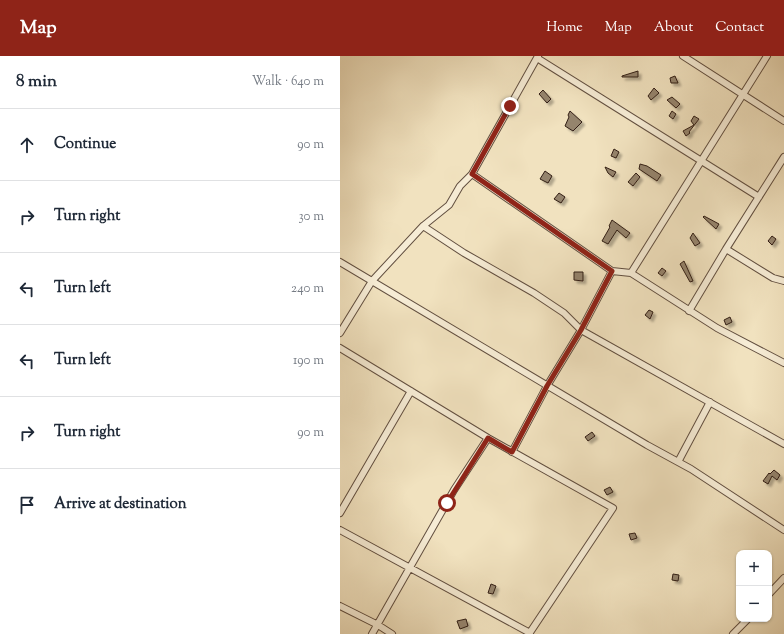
<!DOCTYPE html>
<meta charset="utf-8">
<style>
:root{--surface:#fff;--page:#f2f2f3;--text:#1f2937;--muted:#747a83;--line:#e0e1e3;--accent:#8f2418}
body{margin:0;font-family:"Sorts Mill Goudy",serif;background:var(--page);color:var(--text)}
.controls{position:absolute;right:12px;bottom:12px;display:grid;overflow:hidden;border-radius:8px;box-shadow:0 1px 3px #0004}
.controls button{width:36px;height:36px;display:grid;place-items:center;padding:0;border:0;border-bottom:1px solid var(--line);background:var(--surface);color:var(--text);font:20px sans-serif}
.stop{position:absolute;width:12px;height:12px;margin:-9px;border:3px solid #8f2418;border-radius:50%;background:#fff}
.stop.end{background:#8f2418;border-color:#fff;box-shadow:0 1px 4px #0008}
.list{margin:0;padding:0;list-style:none}
h2{display:flex;justify-content:space-between;align-items:center;height:52px;margin:0;padding:0 16px;font-size:17px}
h2 small{font-size:13px;font-weight:400;color:var(--muted)}
.list li{display:grid;grid-template-columns:26px 1fr auto;gap:12px;align-items:center;box-sizing:border-box;height:72px;padding:0 16px;border-top:1px solid var(--line)}
.list b{display:block;font-size:15px;white-space:nowrap}
.list em{font-size:13px;font-style:normal;color:var(--muted)}
.icon{flex:none;width:22px;height:22px;fill:none;stroke:currentColor;stroke-width:2;stroke-linecap:round;stroke-linejoin:round}
.map{position:relative;flex:none;width:444px;height:578px;overflow:hidden}
header{display:flex;align-items:center;gap:24px;box-sizing:border-box;height:56px;padding:0 20px;background:var(--accent);color:#fff}
header strong{font-size:19px}
nav{display:flex;gap:22px;margin-inline-start:auto;font-size:14px}
main{display:flex}
aside{flex:1;background:var(--surface)}
.map>svg:first-child{display:block}
.building{fill:#95846d;stroke:#321e15;filter:url(#shadow)}
.lines{fill:none;stroke-linecap:round;stroke-linejoin:round}
.street-casing{stroke:#624f40;stroke-width:8}
.street{stroke:#f6ecd5;stroke-width:6}
.route{stroke:#8f2418;stroke-width:5}
</style>
<header>
<strong>Map</strong>
<nav><a>Home</a><a>Map</a><a>About</a><a>Contact</a></nav>
</header>
<main>
<aside>
<h2>8 min<small>Walk · 640 m</small></h2>
<ul class="list">
<li><svg class="icon" aria-label="ahead" viewBox="0 0 24 24"><path d="M12 20V5M6 11l6-6 6 6"/></svg><div><b>Continue</b></div><em>90 m</em></li>
<li><svg class="icon" aria-label="right" viewBox="0 0 24 24"><path d="M7 20v-9h11M14 6l5 5-5 5"/></svg><div><b>Turn right</b></div><em>30 m</em></li>
<li><svg class="icon" aria-label="left" viewBox="0 0 24 24"><path d="M17 20v-9H6M10 6l-5 5 5 5"/></svg><div><b>Turn left</b></div><em>240 m</em></li>
<li><svg class="icon" aria-label="left" viewBox="0 0 24 24"><path d="M17 20v-9H6M10 6l-5 5 5 5"/></svg><div><b>Turn left</b></div><em>190 m</em></li>
<li><svg class="icon" aria-label="right" viewBox="0 0 24 24"><path d="M7 20v-9h11M14 6l5 5-5 5"/></svg><div><b>Turn right</b></div><em>90 m</em></li>
<li><svg class="icon" aria-label="arrive" viewBox="0 0 24 24"><path d="M6 21V4h12l-3 4 3 4H6"/></svg><div><b>Arrive at destination</b></div></li>
</ul>
</aside>
<div class="map">
<svg width="444" height="578" viewBox="0 0 444 578">
<defs>
<filter id="shadow"><feDropShadow dx="3" dy="3" stdDeviation="1" flood-color="#0004"/></filter>
</defs>
<rect width="100%" height="100%" fill="#f1e2bf"/>
<filter id="stains"><feTurbulence type="fractalNoise" baseFrequency=".005" numOctaves="4"/><feColorMatrix values="0 0 0 0 .2 0 0 0 0 .09 0 0 0 0 .02 0 0 0 .5 -.17"/></filter>
<radialGradient id="worn" r=".72"><stop offset=".6" stop-color="#630" stop-opacity="0"/><stop offset="1" stop-color="#630" stop-opacity=".3"/></radialGradient>
<path class="building" d="M298,15v6h-16v-1z
M335,20l3,7h-7l-1,-5z
M314,32l5,5 -8,7 -3,-4z
M203,34l8,9 -4,4 -8,-9z
M332,41l8,7 -4,4 -9,-8z
M230,55l12,11 -9,9 -8,-5 4,-9 -1,-2z
M332,55l4,3 -3,5 -4,-3z
M354,60l5,3 -10,13 1,1 -4,3 -3,-5 11,-6 -3,-4z
M274,93l5,3 -3,6 -5,-2z
M300,108l7,2 14,9 -4,6 -18,-12z
M265,111l11,5 -3,5 -5,-4z
M205,115l7,5 -4,7 -8,-4z
M296,117l4,4 -7,9 -5,-4z
M219,137l6,4 -4,6 -7,-4z
M364,160l15,8 -3,5 -13,-12z
M272,164l18,13 -4,5 -9,-8 -9,14 -6,-3 8,-14 -1,-1z
M353,177l7,10 -5,3 -5,-8z
M432,180l4,3 -4,6 -4,-4z
M344,205l9,20 -3,1 -10,-18z
M322,212l4,3 -4,5 -4,-3z
M234,216h9v9l-9,-1z
M309,254l4,2 -3,7 -5,-4z
M390,261l2,5 -6,3 -2,-5z
M252,376l3,4 -7,5 -3,-4z
M434,414l6,5 -3,5 -5,-4 -4,8 -5,-3 6,-8 1,1z
M270,431l3,5 -6,3 -3,-5z
M295,477l2,5 -6,2 -2,-6z
M333,518l6,1 -1,6 -6,-1z
M151,528l5,2 -3,8 -5,-1z
M126,563l2,7 -8,3 -3,-8z"/>
<g class="lines">
<g class="street-casing">
<path id="street" d="M343,0l101,65
M197,2l222,139
M132,118l140,97 19,2 86,55 67,35
M83,170l41,27 70,40 30,20 17,17 203,114
M386,193l58,-92
M0,206l307,183 44,24 93,61
M291,217l136,-217
M349,255l37,-62 47,29 11,3
M0,277l32,-52 51,-55 26,-21 11,-19 12,-12 66,-118
M0,292l148,90 125,70 -84,126
M172,396l35,-66 34,-56 31,-59
M338,406l32,-60
M0,457l71,-122
M0,474l190,103
M429,538l15,-16
M0,550l38,19 14,9
M32,578l82,-144 34,-52
M393,578l15,-15"/>
</g>
<use href="#street" class="street"/>
</g>
<g class="lines">
<path class="route" d="M107,447l41,-65 24,14 35,-66 34,-56 31,-59 -140,-97 38,-68"/>
</g>
<rect width="100%" height="100%" filter="url(#stains)"/>
<rect width="100%" height="100%" fill="url(#worn)"/>
</svg>
<div class="controls">
<button>+</button>
<button>−</button>
</div>
<div class="stop" style="left:107px;top:447px"></div>
<div class="stop end" style="left:170px;top:50px"></div>
</div>
</main>
